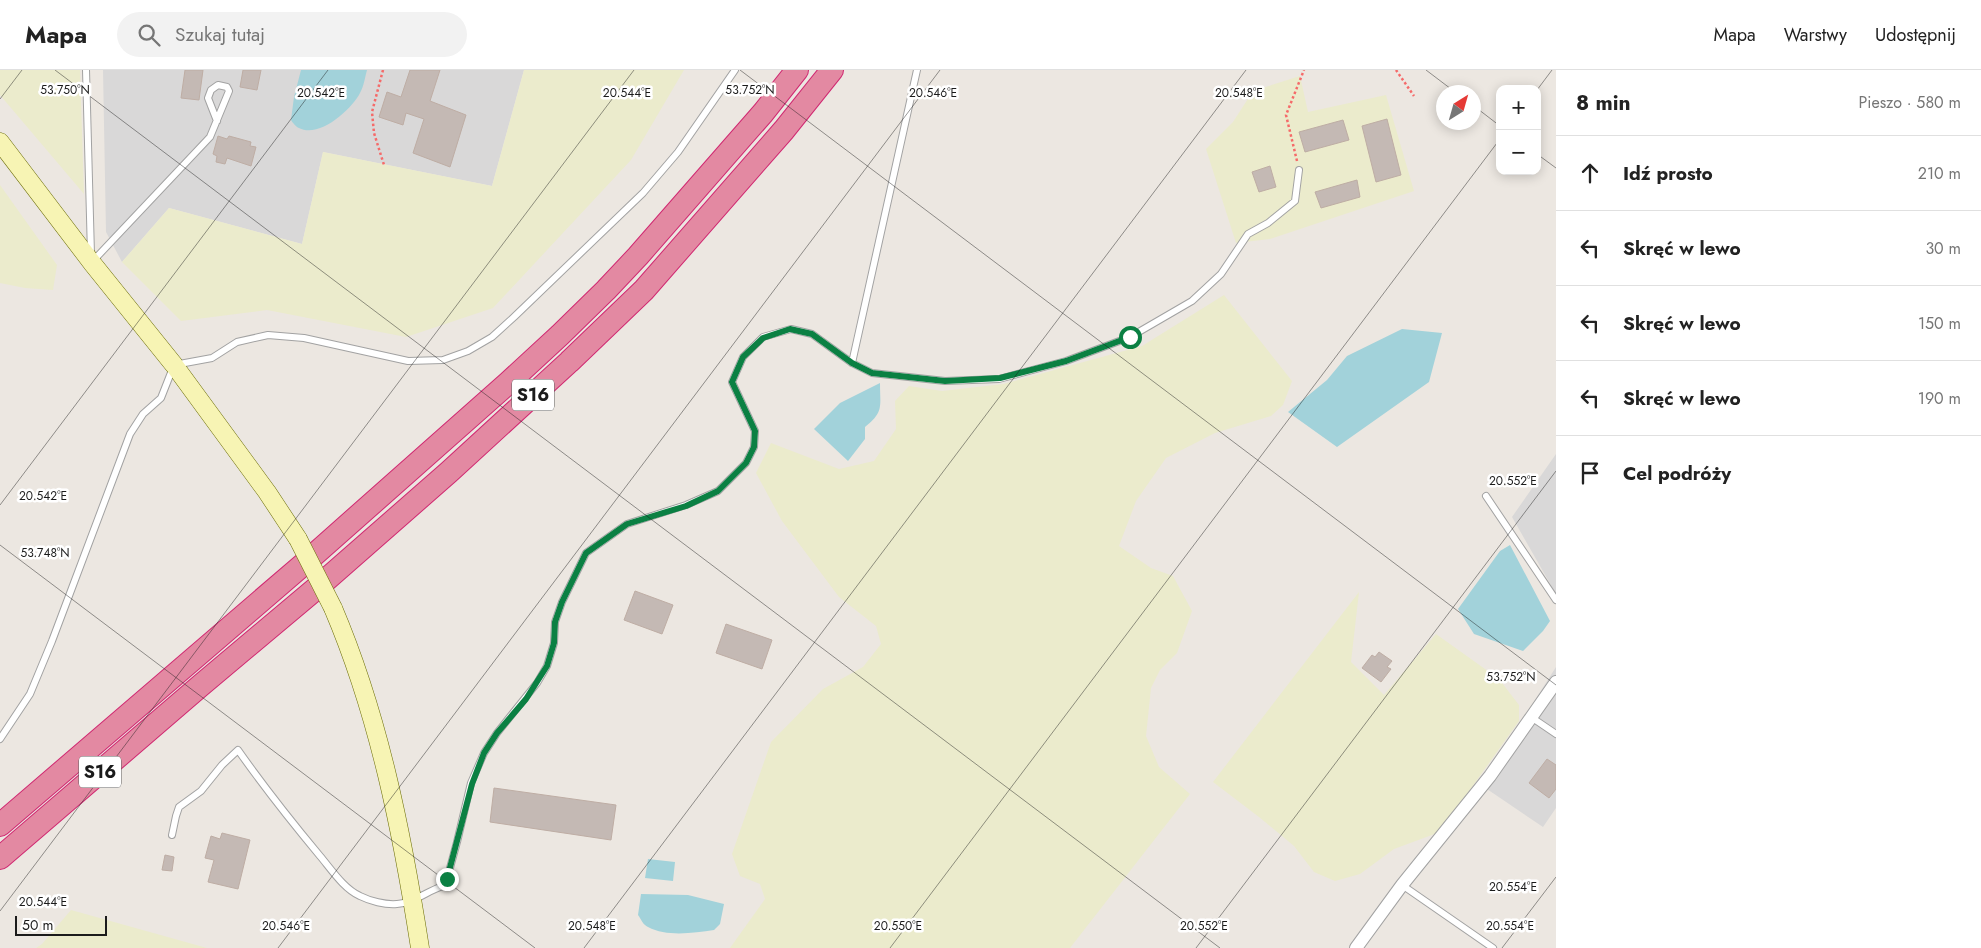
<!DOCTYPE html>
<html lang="pl">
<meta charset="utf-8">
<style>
:root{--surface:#fff;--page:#f2f2f2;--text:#222;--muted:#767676;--line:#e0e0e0}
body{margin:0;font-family:Jost,sans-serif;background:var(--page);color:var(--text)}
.controls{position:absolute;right:15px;top:15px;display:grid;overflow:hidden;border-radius:10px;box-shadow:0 2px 12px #0003}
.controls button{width:45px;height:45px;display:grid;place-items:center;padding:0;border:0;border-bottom:1px solid var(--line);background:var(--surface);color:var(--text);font:25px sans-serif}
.compass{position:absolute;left:1436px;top:15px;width:45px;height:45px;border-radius:50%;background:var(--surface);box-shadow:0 2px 12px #0003;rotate:37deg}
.scale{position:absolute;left:15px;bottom:12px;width:92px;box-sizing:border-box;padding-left:5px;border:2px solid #1b1b1b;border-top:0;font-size:14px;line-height:18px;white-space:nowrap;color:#1b1b1b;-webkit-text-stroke:4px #fff;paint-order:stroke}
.stop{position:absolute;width:15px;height:15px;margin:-11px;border:4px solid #0b8043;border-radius:50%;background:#fff}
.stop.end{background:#0b8043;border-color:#fff;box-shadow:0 1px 5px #0008}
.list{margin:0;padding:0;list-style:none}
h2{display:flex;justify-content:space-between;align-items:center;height:65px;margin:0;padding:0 20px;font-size:21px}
h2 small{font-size:16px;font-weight:400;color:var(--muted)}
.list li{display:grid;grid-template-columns:32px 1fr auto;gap:15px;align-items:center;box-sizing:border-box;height:75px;padding:0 20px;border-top:1px solid var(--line)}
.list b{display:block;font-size:19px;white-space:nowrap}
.list em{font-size:16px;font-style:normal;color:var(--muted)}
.icon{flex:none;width:28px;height:28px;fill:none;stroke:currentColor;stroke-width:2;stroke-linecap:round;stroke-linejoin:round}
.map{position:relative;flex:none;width:1556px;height:878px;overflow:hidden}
header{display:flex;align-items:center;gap:30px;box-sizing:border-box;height:70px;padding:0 25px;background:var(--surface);border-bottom:1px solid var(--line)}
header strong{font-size:24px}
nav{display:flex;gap:28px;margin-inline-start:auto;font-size:18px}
.search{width:350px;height:45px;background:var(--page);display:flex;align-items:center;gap:12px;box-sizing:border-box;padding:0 18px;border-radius:28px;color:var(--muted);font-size:19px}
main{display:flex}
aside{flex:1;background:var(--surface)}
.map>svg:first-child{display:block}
.residential{fill:#d9d8d8}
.farmland{fill:#ebebcc}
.water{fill:#a2d2da}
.building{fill:#c4b9b4;stroke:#beada4}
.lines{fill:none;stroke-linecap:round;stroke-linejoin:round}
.lane-casing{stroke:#a2a2a2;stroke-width:8}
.street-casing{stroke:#a2a2a2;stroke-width:14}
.secondary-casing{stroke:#6b6d07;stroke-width:19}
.highway-casing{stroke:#d02871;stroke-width:24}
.path{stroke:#f56a69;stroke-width:2.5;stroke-dasharray:2.5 2.5;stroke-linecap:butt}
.lane{stroke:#fff;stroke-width:6}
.street{stroke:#fff;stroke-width:12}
.secondary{stroke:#f7f4b4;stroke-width:18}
.highway{stroke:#e389a2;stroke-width:22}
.secondary-bridge-casing{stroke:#6b6d07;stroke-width:19;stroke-linecap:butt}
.secondary-bridge{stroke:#f7f4b4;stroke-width:18}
.route{stroke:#0b8043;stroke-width:6}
.ticks{fill:none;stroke:#1b1b1b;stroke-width:1;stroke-opacity:0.45}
.labels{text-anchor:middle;stroke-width:5;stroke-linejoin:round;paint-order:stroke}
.shield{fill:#fff;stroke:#5f5f5f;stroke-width:1}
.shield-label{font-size:18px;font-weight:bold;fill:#1b1b1b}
.ticks-label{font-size:12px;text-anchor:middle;fill:#1b1b1b;stroke:#fff;stroke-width:5;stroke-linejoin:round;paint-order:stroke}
</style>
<header>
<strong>Mapa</strong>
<div class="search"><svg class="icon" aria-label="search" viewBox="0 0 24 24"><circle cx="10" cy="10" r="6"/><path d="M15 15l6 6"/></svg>Szukaj tutaj</div>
<nav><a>Mapa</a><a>Warstwy</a><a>Udostępnij</a></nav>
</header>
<main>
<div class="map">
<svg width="1556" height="878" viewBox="0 0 1556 878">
<rect width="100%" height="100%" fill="#ece7e1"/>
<path class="residential" d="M103,0h421l-32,116 -169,-34 -21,92 -133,-36 -47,54 -16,-30z
M1556,384v140l-44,-77z
M1556,597v141l-13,19 -62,-42z"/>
<path class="farmland" d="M0,0h80l4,124 -84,-99z
M524,0h160l-53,90 -138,148 -87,29 -139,-27 -86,11 -59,-59 47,-54 133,36 21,-92 169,34z
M1300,6l8,36 78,-17 28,96 -144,48 -34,4 -30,-94 27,-27 20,-31z
M0,115l57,80 -4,25 -28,-2 -25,-5z
M1224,225l68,86 -9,24 -12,11 -56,17 -49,25 -30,43 -17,45 32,22 22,8 19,35 -15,42 -17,17 -9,18 -5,48 13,31 31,27 -120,154h-340l35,-49 -5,-15 -20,-8 -8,-22 39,-112 52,-53 40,-22 18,-23 -5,-18 -37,-29 -57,-76 -26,-48 15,-30 68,26 35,-8 22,-32 -1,-28 14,-15 33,5 61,-7 139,-38z
M1359,522l-8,70 33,33 52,-61 63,45 20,26v16l-79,111 -46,17 -34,25 -25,7 -21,-9 -20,-26 -35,-29 -46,-35z
M71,840l136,38h-171l6,-4z"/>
<path class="water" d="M301,0h66c-2,7 -3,16 -7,23 -8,16 -41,46 -61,35 -3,-1 -6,-5 -8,-8l3,-23z
M1402,259l40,4 -13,49 -92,65 -49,-35 39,-32 20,-24z
M880,313c0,24 4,29 -15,44v12l-17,22 -34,-32 26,-26z
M1510,475l40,76 -7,10 -20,20 -49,-17 -16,-25 42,-58z
M648,789l27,3 -2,19 -28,-3z
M641,824l47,1 36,9 -4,20 -6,6c-21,3 -47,7 -66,-3 -5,-2 -7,-8 -10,-12z"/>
<path class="building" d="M185,0h18l-4,30 -18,-2z
M243,0h18l-4,20 -17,-3z
M410,0h30l-10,31 36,14 -16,52 -37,-14 11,-34 -18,-6 -3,12 -24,-8 8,-25 14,5z
M1387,49l14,56 -25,7 -14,-56z
M1343,50l6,20 -44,12 -6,-20z
M218,66l9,3 2,-3 22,6 -1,4 6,1 -5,19 -24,-8 -2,6 -9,-2 1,-6 -4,-2z
M1270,96l6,21 -17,5 -7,-20z
M1357,110l3,17 -39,11 -6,-16z
M635,521l38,14 -11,29 -38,-14z
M726,554l46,16 -10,29 -46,-16z
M1379,582l13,9 -5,6 4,2 -10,13 -19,-14 10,-13 3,2z
M1547,689l9,6v24l-7,9 -20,-15z
M494,718l122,17 -5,35 -121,-18z
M222,763l28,7 -12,49 -30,-7 6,-22 -9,-2 6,-22 9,3z
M165,785l9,2 -2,14 -10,-1z"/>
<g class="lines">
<g class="lane-casing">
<path id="lane" d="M86,0l5,184
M92,192l118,-125 19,-46 -2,-4 -9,-2 -7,5 -3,8 9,23
M852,293l65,-293
M1486,426l70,104
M1531,647l25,17
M0,669l30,-45 22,-53 78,-207 13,-20 18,-16 13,-33 38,-7 25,-16 31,-7 36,3 104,23 35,-1 25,-9 24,-14 22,-20 129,-124 35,-41 57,-82
M172,765l4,-19 3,-9 22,-16 21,-26 16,-15c26,37 53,71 82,106 11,13 24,33 40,40 10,5 25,9 37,8 17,-1 30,-13 46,-18l4,-7 10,-37 14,-59 13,-30 13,-20 40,-50 10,-17 7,-23 1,-21 7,-20 24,-49 41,-29 59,-19 32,-14 28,-28 8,-16 1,-16 -23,-49 11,-25 20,-20 28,-8 21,5 40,29 20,10 73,8 54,-2 67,-18 64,-24 62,-36 29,-27 27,-40 20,-11 27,-22 4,-31
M1402,815l91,63"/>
</g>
<g class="street-casing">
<path id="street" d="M1356,878l46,-63 88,-109 66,-94"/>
</g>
<g class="secondary-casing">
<path id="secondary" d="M0,72l92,121 82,102 93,127 31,47
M333,538c46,108 69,224 87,340"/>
</g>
<g class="highway-casing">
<path id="highway" d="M0,755l306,-263 202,-179 52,-48 46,-45 32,-34 125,-143 34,-43
M0,788l200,-172 119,-100 130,-114 120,-110 75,-72 140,-160 48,-60"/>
</g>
<path class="path" d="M383,0l-11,42 2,21 10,32
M1396,0l18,26
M1297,91l-11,-46 18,-45"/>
<use href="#lane" class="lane"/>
<use href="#street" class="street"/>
<use href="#secondary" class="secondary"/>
<use href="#highway" class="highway"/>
<g class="secondary-bridge-casing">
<path id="secondary-bridge" d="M298,469l35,69"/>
</g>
<use href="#secondary-bridge" class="secondary-bridge"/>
</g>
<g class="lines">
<path class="route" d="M447,809l25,-95 12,-31 13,-20 29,-34 21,-33 7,-23 1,-21 7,-20 24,-49 41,-29 59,-18 32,-15 28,-28 8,-16 1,-16 -23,-49 11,-25 20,-19 27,-9 22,5 40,29 20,10 73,8 55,-3 66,-17 64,-24"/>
</g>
<path class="ticks" d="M55,0l1165,878M740,0l816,615M1426,0l29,22M1537,20l15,-20M0,29l22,-29M1474,36l26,20M1537,84l19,14M0,435l328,-435M0,475l535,403M0,841l634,-841M278,878l662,-878M584,878l662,-878M890,878l610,-809M1196,878l360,-477M1502,878l54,-71"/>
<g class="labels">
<g class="shield">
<rect x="512" y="309.5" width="42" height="31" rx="4"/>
<rect x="79" y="686.5" width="42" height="31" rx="4"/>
</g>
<g class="shield-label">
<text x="533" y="331">S16</text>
<text x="100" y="708">S16</text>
</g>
</g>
<g class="ticks-label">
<text x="65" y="24">53.750°N</text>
<text x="750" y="24">53.752°N</text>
<text x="321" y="27">20.542°E</text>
<text x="627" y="27">20.544°E</text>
<text x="933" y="27">20.546°E</text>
<text x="1239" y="27">20.548°E</text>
<text x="1513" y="415">20.552°E</text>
<text x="43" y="430">20.542°E</text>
<text x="45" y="487">53.748°N</text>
<text x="1511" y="611">53.752°N</text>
<text x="1513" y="821">20.554°E</text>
<text x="43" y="836">20.544°E</text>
<text x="286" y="860">20.546°E</text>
<text x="592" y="860">20.548°E</text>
<text x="898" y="860">20.550°E</text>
<text x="1204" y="860">20.552°E</text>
<text x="1510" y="860">20.554°E</text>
</g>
</svg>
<div class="controls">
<button>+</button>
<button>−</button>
</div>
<svg class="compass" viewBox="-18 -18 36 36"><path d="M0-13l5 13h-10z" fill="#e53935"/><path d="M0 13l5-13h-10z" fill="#767676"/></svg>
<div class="scale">50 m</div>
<div class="stop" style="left:1130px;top:267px"></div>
<div class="stop end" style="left:447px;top:809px"></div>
</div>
<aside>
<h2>8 min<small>Pieszo · 580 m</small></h2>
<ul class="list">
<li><svg class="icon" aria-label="ahead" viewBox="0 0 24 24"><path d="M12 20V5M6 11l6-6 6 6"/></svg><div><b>Idź prosto</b></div><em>210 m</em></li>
<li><svg class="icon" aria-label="left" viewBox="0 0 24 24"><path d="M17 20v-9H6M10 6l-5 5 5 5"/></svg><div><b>Skręć w lewo</b></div><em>30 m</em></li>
<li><svg class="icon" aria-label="left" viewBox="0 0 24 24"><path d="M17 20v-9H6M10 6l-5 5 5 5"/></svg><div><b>Skręć w lewo</b></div><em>150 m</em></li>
<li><svg class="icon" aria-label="left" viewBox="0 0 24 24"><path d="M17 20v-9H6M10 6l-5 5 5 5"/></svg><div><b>Skręć w lewo</b></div><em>190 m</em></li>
<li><svg class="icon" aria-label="arrive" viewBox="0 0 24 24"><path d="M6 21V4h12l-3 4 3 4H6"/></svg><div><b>Cel podróży</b></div></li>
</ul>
</aside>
</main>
